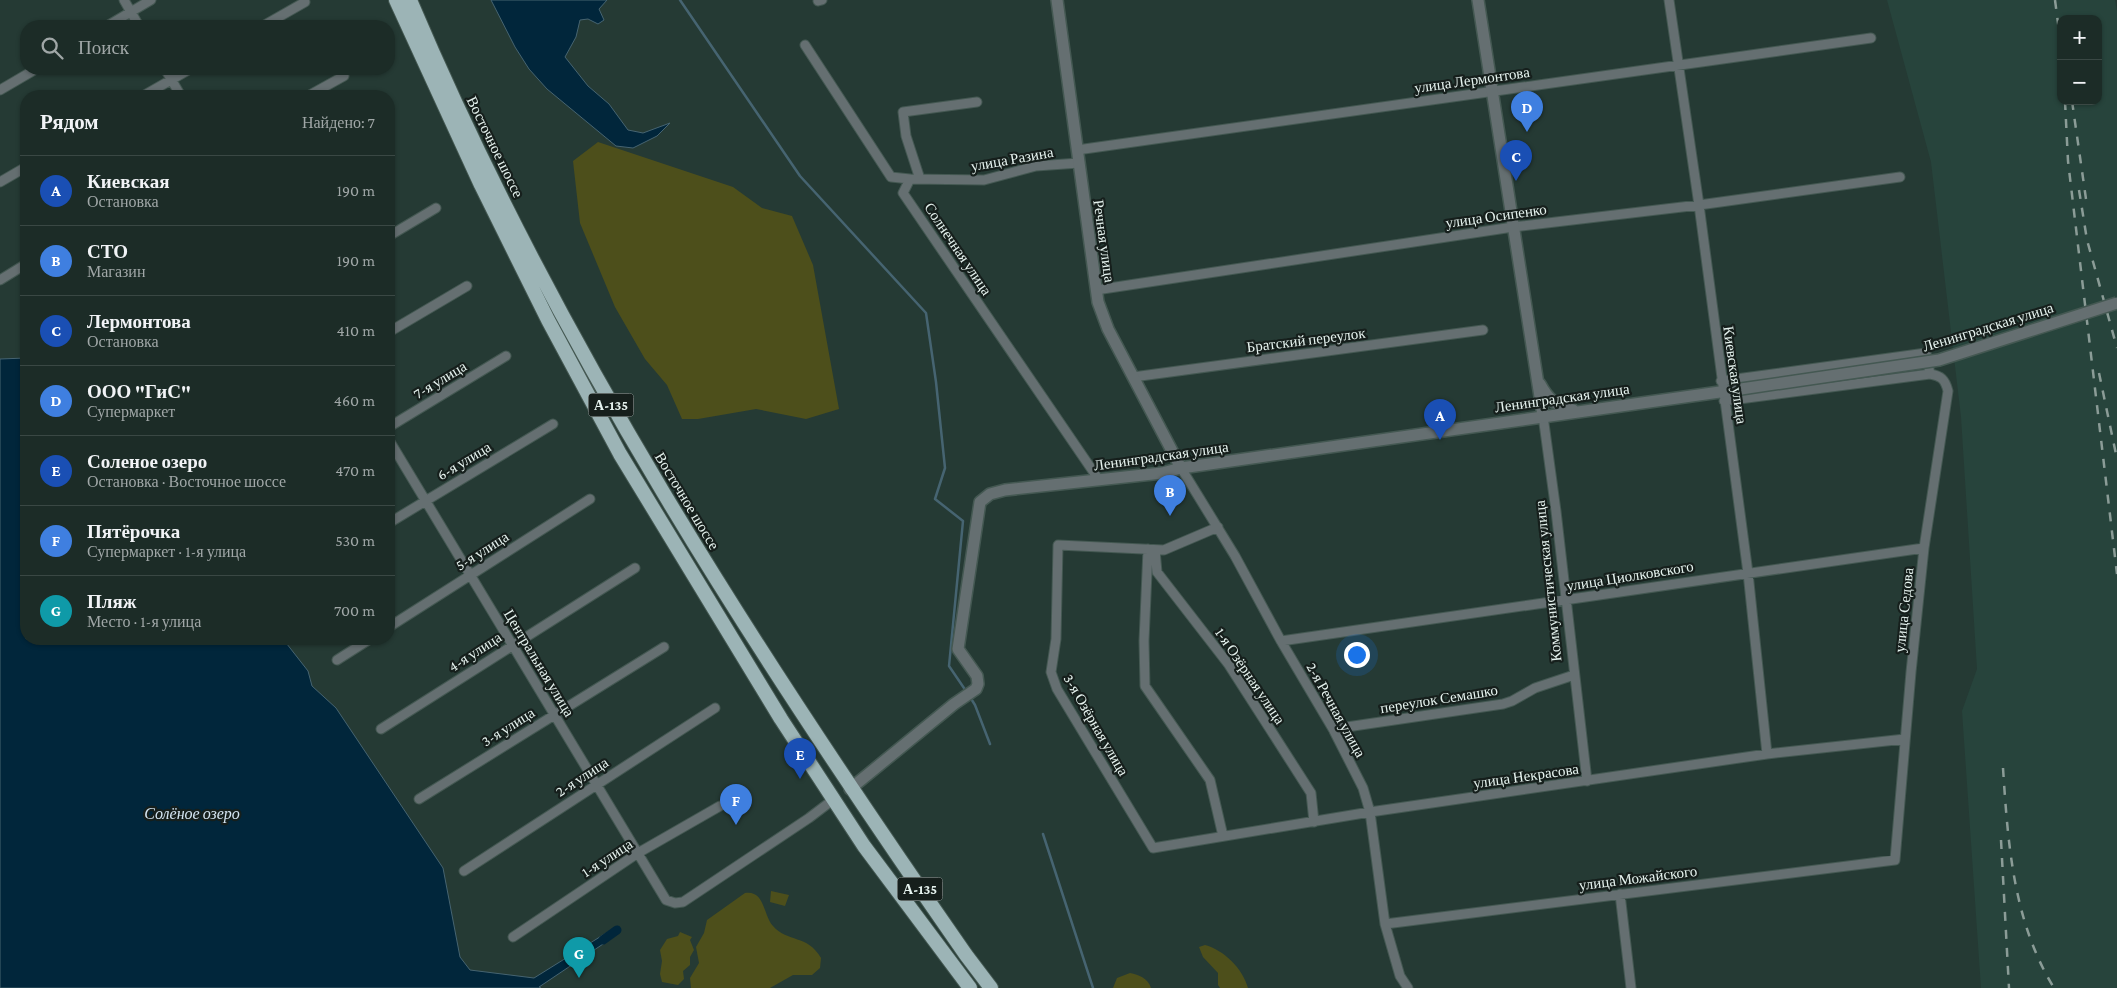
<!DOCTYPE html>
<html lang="ru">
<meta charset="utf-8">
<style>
:root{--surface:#1c2c27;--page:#25342f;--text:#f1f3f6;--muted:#a0a7a7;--line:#3a4844;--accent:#95b2f1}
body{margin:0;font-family:"Crimson Pro",serif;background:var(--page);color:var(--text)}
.controls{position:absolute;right:15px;top:15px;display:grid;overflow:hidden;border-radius:10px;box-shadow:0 1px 4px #0004}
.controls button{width:45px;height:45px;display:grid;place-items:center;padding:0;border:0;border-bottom:1px solid var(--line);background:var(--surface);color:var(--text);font:25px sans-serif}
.you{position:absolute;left:1356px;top:654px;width:18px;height:18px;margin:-12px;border:4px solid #fff;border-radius:50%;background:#1a73e8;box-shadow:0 0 0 8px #1a73e833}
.badge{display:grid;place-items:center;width:32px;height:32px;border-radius:50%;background:var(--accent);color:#fff;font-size:16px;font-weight:700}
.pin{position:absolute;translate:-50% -41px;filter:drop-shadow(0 1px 2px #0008)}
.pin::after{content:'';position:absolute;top:26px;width:18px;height:15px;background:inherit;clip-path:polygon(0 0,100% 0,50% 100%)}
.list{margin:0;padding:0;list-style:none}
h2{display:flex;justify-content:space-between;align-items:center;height:65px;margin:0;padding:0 20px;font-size:21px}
h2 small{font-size:16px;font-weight:400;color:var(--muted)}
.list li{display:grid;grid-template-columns:32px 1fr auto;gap:15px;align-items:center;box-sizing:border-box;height:70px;padding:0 20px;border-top:1px solid var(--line)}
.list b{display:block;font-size:19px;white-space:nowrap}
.list p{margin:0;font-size:16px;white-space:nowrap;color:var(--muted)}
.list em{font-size:16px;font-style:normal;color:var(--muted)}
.icon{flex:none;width:28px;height:28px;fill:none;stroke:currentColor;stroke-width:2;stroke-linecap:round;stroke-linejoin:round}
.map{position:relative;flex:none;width:2117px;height:988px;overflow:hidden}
.search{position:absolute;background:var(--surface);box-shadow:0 1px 4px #0004;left:20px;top:20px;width:375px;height:55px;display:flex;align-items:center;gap:12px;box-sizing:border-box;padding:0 18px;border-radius:20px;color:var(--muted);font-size:19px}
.panel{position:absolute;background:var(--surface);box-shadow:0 1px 4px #0004;left:20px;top:90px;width:375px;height:555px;border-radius:20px}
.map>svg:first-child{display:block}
.built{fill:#27443c;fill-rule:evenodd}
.green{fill:#4d4f1b}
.water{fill:#01263b;stroke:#466471}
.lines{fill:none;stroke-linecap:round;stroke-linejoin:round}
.stream{stroke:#466471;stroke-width:2.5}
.canal{stroke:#01263b;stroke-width:9}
.minor-casing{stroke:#445852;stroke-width:11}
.tertiary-casing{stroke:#445852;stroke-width:14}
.trunk-casing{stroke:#445852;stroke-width:16}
.minor{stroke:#656f71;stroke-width:9}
.tertiary{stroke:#656f71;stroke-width:11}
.trunk{stroke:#9cb4b6;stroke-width:14}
.rail{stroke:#8b9c97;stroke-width:2.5;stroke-dasharray:9 9;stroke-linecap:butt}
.tertiary-bridge-casing{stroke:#445852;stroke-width:14;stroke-linecap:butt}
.tertiary-bridge{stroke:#656f71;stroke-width:11}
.labels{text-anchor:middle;stroke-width:4.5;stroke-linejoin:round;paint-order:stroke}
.shield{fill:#161f1c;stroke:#a8b3b0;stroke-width:1}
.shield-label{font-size:14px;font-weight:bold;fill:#e6f3ef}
.street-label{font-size:15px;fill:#e6f3ef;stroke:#161f1c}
.water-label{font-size:16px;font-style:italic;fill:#d4e5f2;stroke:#161f1c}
</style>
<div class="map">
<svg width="2117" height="988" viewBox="0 0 2117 988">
<rect width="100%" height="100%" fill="#253a34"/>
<path class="built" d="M1887,0h228l2,11v977h-136l-19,-277 15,-42 -16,-252 -30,-255zM2061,19h37v82h-37z"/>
<path class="green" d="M598,142l135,45 29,21 30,8 21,49 26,144 -33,10 -50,-10 -58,10h-16l-15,-34 -22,-26 -30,-52 -35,-84 -7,-62z
M771,891l18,4 -4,11 -15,-4z
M745,893c20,-3 18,22 28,33 15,17 34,8 48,32l-1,10 -8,7h-19l-23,13h-79l-1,-10 9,-15 -3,-16 8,-14 3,-13z
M680,932l12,5 -2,3 4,10 -4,7v8l-7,6 1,8 -6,6 -16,-3 -2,-8 2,-13 -2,-11 7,-11 11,-3z
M1205,945c19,5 38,24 43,43h-28l-2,-3v-12l-15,-16 -4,-10z
M1130,973c9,2 18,5 21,15h-38l4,-10z"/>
<path class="water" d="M491,0h116l-8,9 5,11 -6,4 -10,-5 -8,1 -4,17 -11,20 23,29 21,18 19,26 15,3 27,-10 -13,13 -24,12 -17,-2 -69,-57 -18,-20 -14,-22z
M26,358v281h257l25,32 4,15 24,22 107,160 17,89 10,13 64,8 77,-48 4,6 -76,51 2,1h-541v-629z"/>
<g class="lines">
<path class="stream" d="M680,0l120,176 126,137 10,69 9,86 -10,31 28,22 -14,145 17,25
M970,697l5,8 15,39
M1043,834l50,154"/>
<path class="canal" d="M603,940l14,-10"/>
<g class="minor-casing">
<path id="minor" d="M124,0l15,26
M1669,0l30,205 49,368 19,181
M818,1l4,-1
M107,26l44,-26
M263,26l42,-24
M805,45l86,132 19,2 -7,14 196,287
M165,69l16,27
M0,90l36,-21
M143,96l47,-27
M308,96l36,-20
M1077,150l794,-112
M910,179l74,1 52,-14 43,-3
M920,179l-14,-43 -3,-24 74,-10
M0,182l26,-15
M389,236l47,-28
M0,280l26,-16
M1096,290l417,-63 186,-22 201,-28
M389,332l78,-46
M1133,377l350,-47
M1721,381l205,-28 4,21 -206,27
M1543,416l13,95 31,270
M389,427l117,-71
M389,440l277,460 9,3 8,-1 126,-84 25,-19
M1181,468l54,88 46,85 52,88 30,59 7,24 15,112 15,52 8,12
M389,523l164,-99
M1218,527l-54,23 -106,-5 -2,94 -5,33 6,17 96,159 217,-36 397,-58 138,-15
M1148,549l-4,92 1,45 65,94 13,56
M1155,550l2,22 72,93 82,128 3,29
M389,627l201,-128
M1281,641l643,-93
M337,660l33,-21
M381,729l254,-161
M1333,729l170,-25 9,-3 23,-13 39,-13
M419,799l245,-152
M464,871l251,-163
M1620,894l11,94
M1385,924l510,-64 16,-188 13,-124 24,-157c-3,-12 -7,-15 -18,-17
M513,937l125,-84 82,-47"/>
</g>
<g class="tertiary-casing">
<path id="tertiary" d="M1057,0l41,302 10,27 73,139
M1478,0l65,416
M1540,384c8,15 17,23 33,26
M850,789l104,-85 22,-15 2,-5 -1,-8 -19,-27 22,-147 10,-8 15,-4 157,-17 19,-5 560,-79"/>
</g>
<g class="trunk-casing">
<path id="trunk" d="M396,0l85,185 67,135 72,134 161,265 83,127 106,142
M410,0c144,341 345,652 556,955l25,33"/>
</g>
<use href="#minor" class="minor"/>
<use href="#tertiary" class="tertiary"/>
<use href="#trunk" class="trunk"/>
<path class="rail" d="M2055,0l6,46
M2065,101l3,60 49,413
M2072,101l14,98
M2079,190l8,50 30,108
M2099,373l18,86
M2003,768c5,76 10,153 51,220
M2001,840l8,148"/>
<g class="tertiary-bridge-casing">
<path id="tertiary-bridge" d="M1741,389l198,-29 178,-57"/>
</g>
<use href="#tertiary-bridge" class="tertiary-bridge"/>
</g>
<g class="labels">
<g class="shield">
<rect x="588.5" y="393.5" width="45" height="23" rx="4"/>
<rect x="897.5" y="877.5" width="45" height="23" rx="4"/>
</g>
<g class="shield-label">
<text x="611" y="410">А-135</text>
<text x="920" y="894">А-135</text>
</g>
<g class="street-label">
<text transform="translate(1472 80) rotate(-8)" y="5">улица Лермонтова</text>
<text transform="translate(495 147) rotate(64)" y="5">Восточное шоссе</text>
<text transform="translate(1012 159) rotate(-10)" y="5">улица Разина</text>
<text transform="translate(1496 216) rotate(-8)" y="5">улица Осипенко</text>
<text transform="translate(1104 241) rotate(82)" y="5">Речная улица</text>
<text transform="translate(958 249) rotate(56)" y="5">Солнечная улица</text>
<text transform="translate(1988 327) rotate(-17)" y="5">Ленинградская улица</text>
<text transform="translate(1306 340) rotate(-7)" y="5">Братский переулок</text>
<text transform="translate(1735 375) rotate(82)" y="5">Киевская улица</text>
<text transform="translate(440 380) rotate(-31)" y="5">7-я улица</text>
<text transform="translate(1562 398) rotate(-8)" y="5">Ленинградская улица</text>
<text transform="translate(1161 456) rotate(-8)" y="5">Ленинградская улица</text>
<text transform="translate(464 461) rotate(-31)" y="5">6-я улица</text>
<text transform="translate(687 501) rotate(59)" y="5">Восточное шоссе</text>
<text transform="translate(482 551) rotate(-32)" y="5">5-я улица</text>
<text transform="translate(1630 576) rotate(-9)" y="5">улица Циолковского</text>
<text transform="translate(1548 581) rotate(-96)" y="5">Коммунистическая улица</text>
<text transform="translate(1904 610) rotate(-84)" y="5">улица Седова</text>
<text transform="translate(475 652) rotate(-33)" y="5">4-я улица</text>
<text transform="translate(539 663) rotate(59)" y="5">Центральная улица</text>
<text transform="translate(1250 676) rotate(56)" y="5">1-я Озёрная улица</text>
<text transform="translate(1439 699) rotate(-9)" y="5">переулок Семашко</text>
<text transform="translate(1336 710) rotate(61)" y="5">2-я Речная улица</text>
<text transform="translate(1096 725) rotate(60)" y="5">3-я Озёрная улица</text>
<text transform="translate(508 727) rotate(-32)" y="5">3-я улица</text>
<text transform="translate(1526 776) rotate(-8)" y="5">улица Некрасова</text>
<text transform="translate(582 777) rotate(-33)" y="5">2-я улица</text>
<text transform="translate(607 858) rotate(-33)" y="5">1-я улица</text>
<text transform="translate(1638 878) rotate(-7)" y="5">улица Можайского</text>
</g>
<g class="water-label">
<text x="192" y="819">Солёное озеро</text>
</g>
</g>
</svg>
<div class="controls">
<button>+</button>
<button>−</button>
</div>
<div class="you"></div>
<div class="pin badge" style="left:1440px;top:440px;background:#1a4fb4">A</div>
<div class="pin badge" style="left:1170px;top:516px;background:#3f7fe0">B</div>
<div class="pin badge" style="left:1516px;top:181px;background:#1a4fb4">C</div>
<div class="pin badge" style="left:1527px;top:132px;background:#3f7fe0">D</div>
<div class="pin badge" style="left:800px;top:779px;background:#1a4fb4">E</div>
<div class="pin badge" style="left:736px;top:825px;background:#3f7fe0">F</div>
<div class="pin badge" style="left:579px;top:978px;background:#0f9aa8">G</div>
<div class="search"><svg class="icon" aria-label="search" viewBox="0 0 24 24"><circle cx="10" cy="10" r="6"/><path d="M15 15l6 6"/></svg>Поиск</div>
<section class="panel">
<h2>Рядом<small>Найдено: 7</small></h2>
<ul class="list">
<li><span class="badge" style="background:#1a4fb4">A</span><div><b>Киевская</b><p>Остановка</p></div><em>190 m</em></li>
<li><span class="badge" style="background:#3f7fe0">B</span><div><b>СТО</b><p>Магазин</p></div><em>190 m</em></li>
<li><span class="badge" style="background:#1a4fb4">C</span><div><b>Лермонтова</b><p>Остановка</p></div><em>410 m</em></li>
<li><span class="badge" style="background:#3f7fe0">D</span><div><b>ООО &quot;ГиС&quot;</b><p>Супермаркет</p></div><em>460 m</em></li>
<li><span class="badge" style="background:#1a4fb4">E</span><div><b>Соленое озеро</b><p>Остановка · Восточное шоссе</p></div><em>470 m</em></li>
<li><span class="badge" style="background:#3f7fe0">F</span><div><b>Пятёрочка</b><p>Супермаркет · 1-я улица</p></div><em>530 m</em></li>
<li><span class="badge" style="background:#0f9aa8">G</span><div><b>Пляж</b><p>Место · 1-я улица</p></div><em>700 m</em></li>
</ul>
</section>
</div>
